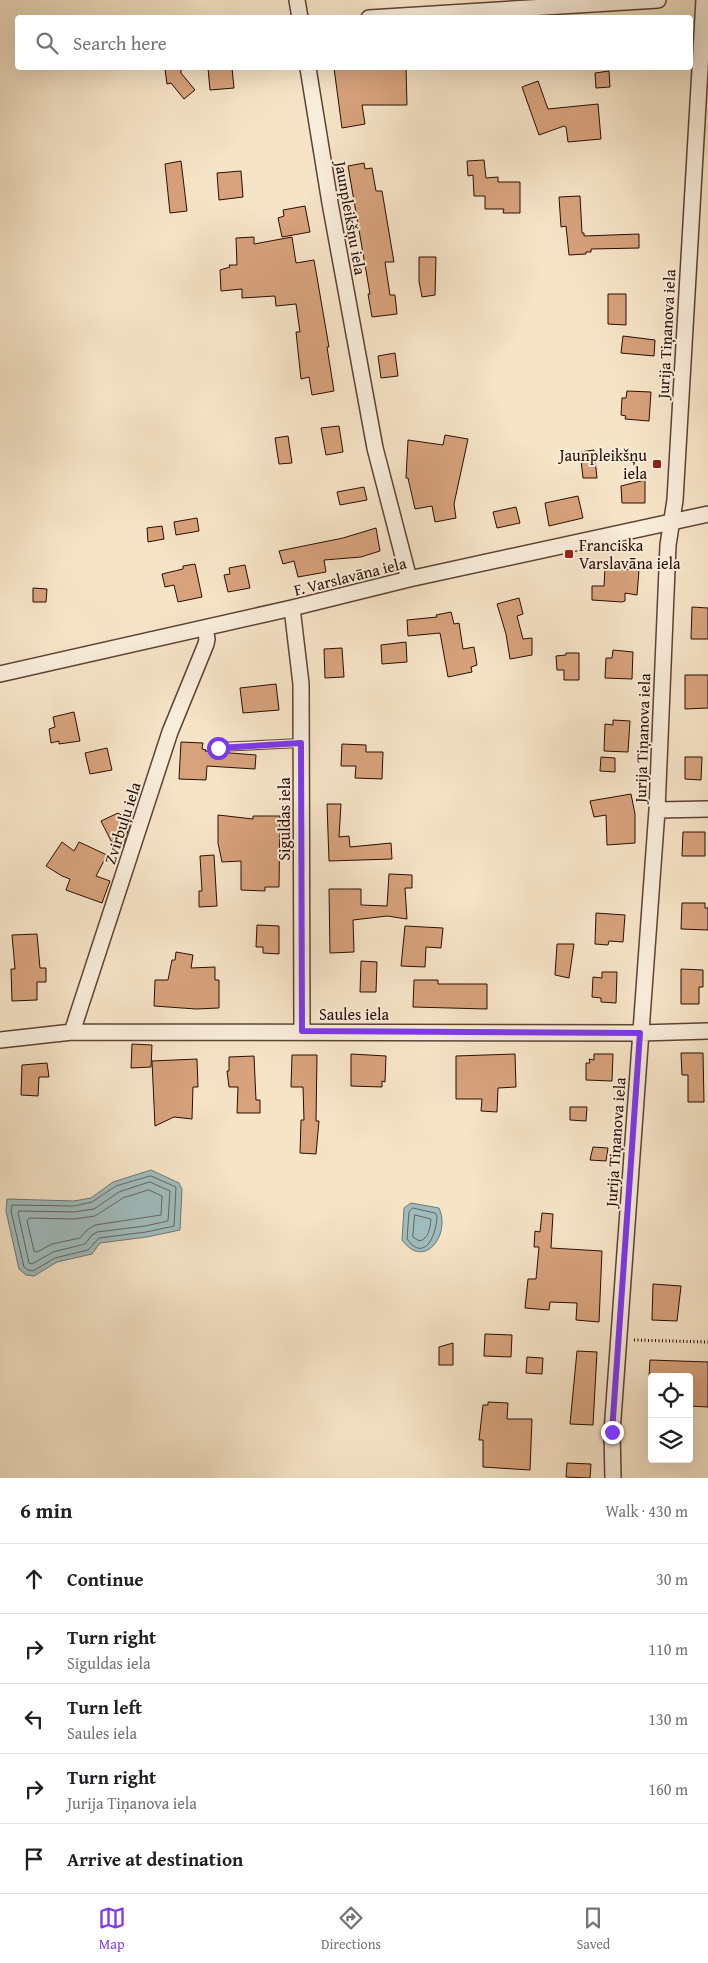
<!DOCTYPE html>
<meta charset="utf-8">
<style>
:root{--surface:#fff;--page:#f2f2f2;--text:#202124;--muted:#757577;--line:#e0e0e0;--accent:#7c3aed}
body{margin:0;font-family:"Gentium Book Plus",serif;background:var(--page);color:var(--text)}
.controls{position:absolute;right:15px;bottom:15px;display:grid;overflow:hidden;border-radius:5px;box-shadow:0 5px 20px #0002}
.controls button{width:45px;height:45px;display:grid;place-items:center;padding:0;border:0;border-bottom:1px solid var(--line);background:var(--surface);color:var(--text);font:25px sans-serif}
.stop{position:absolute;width:15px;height:15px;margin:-11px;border:4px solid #7c3aed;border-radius:50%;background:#fff}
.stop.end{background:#7c3aed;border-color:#fff;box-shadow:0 1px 5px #0008}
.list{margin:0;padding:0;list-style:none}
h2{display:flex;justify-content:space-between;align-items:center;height:65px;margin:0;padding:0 20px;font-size:21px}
h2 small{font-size:16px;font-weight:400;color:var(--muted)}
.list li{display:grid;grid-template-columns:32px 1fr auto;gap:15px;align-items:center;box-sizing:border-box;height:70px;padding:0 20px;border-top:1px solid var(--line)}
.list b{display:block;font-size:19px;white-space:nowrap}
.list p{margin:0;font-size:16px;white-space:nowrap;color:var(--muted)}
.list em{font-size:16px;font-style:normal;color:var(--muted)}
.icon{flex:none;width:28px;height:28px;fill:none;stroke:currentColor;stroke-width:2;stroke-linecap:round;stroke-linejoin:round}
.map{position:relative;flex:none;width:708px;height:1478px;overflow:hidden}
.search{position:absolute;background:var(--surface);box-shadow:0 5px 20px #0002;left:15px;right:15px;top:15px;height:55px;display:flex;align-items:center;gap:12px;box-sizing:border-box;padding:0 18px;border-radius:5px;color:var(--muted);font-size:19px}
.sheet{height:415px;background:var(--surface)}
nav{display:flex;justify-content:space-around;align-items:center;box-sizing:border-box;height:70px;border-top:1px solid var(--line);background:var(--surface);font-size:14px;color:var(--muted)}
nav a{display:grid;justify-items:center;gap:2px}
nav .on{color:var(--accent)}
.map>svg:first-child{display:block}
.water{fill:#a0bcbe;stroke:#717672}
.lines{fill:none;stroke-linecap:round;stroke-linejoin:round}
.shore{stroke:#65645f;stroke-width:1}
.building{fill:#d7a27c;stroke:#2a0d00}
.lane-casing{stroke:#5d4332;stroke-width:10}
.street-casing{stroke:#5d4332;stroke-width:18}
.path{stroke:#2a0d00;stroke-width:3;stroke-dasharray:1 2.5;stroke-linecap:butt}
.lane{stroke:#f9eddb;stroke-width:8}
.street{stroke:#f9eddb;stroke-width:15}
.route{stroke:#7c3aed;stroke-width:6}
.poi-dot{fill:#8f2418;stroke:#f9eddb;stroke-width:2}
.labels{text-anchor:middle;stroke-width:4;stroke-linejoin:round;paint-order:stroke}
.street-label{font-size:16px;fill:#2a0d00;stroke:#f9eddb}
.poi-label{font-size:16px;fill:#2a0d00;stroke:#f9eddb;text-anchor:end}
</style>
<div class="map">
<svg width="708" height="1478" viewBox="0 0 708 1478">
<rect width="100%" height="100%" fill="#f6e4c7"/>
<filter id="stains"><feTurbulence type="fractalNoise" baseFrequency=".004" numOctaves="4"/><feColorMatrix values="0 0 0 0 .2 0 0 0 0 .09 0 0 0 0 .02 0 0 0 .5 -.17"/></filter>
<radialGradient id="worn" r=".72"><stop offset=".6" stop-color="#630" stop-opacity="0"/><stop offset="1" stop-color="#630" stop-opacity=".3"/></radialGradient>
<path class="water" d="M151,1170l28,13 3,6 -2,41 -33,7 -47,6 -8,11 -35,8 -23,14 -8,-1 -7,-6 -13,-58 1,-12 67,2 17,-3 22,-16z
M411,1203l28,5c12,26 -14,63 -37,32l2,-32z"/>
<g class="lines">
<path class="shore" d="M151,1176l25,11 -2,39 -28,6 -47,6 -11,12 -33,8 -22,13 -5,-1 -4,-3 -13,-56 1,-6 62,1 18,-4 24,-16z
M150,1182l20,9 -2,30 -23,5 -48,6 -5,3 -7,9 -32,8 -21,12 -3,-1 -11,-50 1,-2 55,1 20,-3 25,-17z
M149,1190l13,6 -1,19 -66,10 -8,5 -7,8 -28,6 -15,8 -3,-1 -7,-30 2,-3 45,1 21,-3 28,-18z
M413,1208l22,5 2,3c0,17 -12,48 -30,23l2,-27z
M415,1215l16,4c-1,9 -2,20 -12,22l-6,-4z"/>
</g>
<path class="building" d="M181,68v5l14,17 -11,9 -13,-16 -4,1 -2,-15z
M208,68h24l2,20 -24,2z
M334,68h72l1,37h-45l3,19 -23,4z
M609,71l1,16 -14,1 -1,-15z
M538,81l10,28 50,-5 3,35 -33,3 -2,-15 -2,-1 -25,9 -17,-48z
M484,160l2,18 12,-1v5h22v31h-17l1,-4h-19v-13h-11l-1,-21 -5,1 -1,-15z
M181,161l6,50 -17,2 -5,-49z
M364,163l1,6 7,-1 4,23h6l12,71h-9l5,33h5l2,19 -25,3 -4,-23h2l-22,-128z
M241,171l2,26 -24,3 -2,-27z
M580,196l2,37h2v3l55,-2v14l-48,1v3h-5v2l-17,1 -3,-29 -5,1 -2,-30z
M305,206l5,26 -28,5 -4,-19 6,-2 -1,-6z
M254,237v7l38,-7 4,26 18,-3 15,87h-2l7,44 -22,4 -3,-18 -8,2 -5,-47h4l-4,-28 -20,2 -1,-10 -33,2v-9l-21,2 -1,-21 10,-3 -1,-2h8l-1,-27z
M419,257h17l-1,38 -13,2 -3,-16z
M608,294h18v31l-18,-1z
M623,336l32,4 -1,16 -33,-3z
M395,353l3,23 -17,2 -3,-22z
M627,391l24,1 -2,29 -24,-2 1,-3 -5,-1 1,-17h4z
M339,426l4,26 -17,3 -5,-27z
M445,435l23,4 -14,65 2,14 -21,4 -3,-16 -17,3 -7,-31h-2l2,-38 35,5z
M288,436l4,27 -13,1 -4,-26z
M594,450l3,28h-14l-3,-26z
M645,480v23h-23l-1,-17z
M364,487l3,13 -27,5 -3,-13z
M578,496l5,22 -34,8 -4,-23z
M516,507l4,16 -23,5 -4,-16z
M197,518l2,13 -23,4 -2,-13z
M162,526l2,13 -16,3 -1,-14z
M376,528l4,23 -19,6 -37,3 2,12 -28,5 -4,-16 -11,3 -4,-13 64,-13z
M195,564l7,33 -24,5 -4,-17 -9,2 -3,-13 21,-5v-3z
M245,565l5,23 -22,4 -4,-17 6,-1 -1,-6z
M605,568l34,2 -2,25 -12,-2v8l-3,1 -30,-2v-14h12z
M33,588l14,1 -1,13h-13z
M519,598l4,16 -6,2 6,23 9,-1v17l-22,4 -4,-25 -9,-30z
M692,607l16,1v31h-17z
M451,612l3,12 5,-1 4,26 11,-2 3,18 -6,2 1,5 -24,5 -8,-44 -32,3 -1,-16 30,-3 -1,-2z
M406,642l1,20 -25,2 -1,-19z
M342,648l2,29 -19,1 -1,-29z
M613,650l20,2 -1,27 -27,-1 1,-20h6z
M566,653h13v27h-15v-10h-7l-1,-14 10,-1z
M685,675h23v33l-23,1z
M276,684l3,26 -36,3 -3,-25z
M74,712l6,29 -21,3v-3l-8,2 -2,-14 6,-2 -2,-10z
M613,720l17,1 -2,31 -24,-1 1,-27 8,1z
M181,742l22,1 -1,6 4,1 -1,1 51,4 -1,14 -48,-3 -1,14 -27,-1z
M342,744l24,1v7h17l-1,27 -27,-1 1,-12h-15z
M107,748l5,22 -22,4 -5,-21z
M601,757l14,1v14l-15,-1z
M685,757h17l-1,23 -16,-1z
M631,794l4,20v29l-28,2 -1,-30 -12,2 -4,-16z
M327,804h14l-2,33 10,-1 1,11 41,-4 1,16 -63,2z
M118,813l13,8 -8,26 -12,-6 -10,-20z
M218,815l35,4v-3h27l-1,71h-14v4l-24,-1v-29l-19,1 -4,-19z
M683,832h22v24h-23z
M62,842l12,9 5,-9 28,13 -11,21 14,5 -8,22 -36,-13 4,-11 -8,-3 -16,-10z
M214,855l3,51 -18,1v-16h3l-2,-35z
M389,874l23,1v13h-7l2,31 -20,-3 -34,4 1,32 -24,1 -1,-64h32v16l26,1z
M682,903h23v5h3v22l-27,-1z
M596,913l29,2 -2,27 -14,-1 -1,4 -13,-1z
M257,925l22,1v28l-16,-1v-6h-7z
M405,926l38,2 -2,20 -15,-1 -1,20 -24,-1z
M37,934l3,34h6v14h-9v18l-25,1 -1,-32h4l-3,-34z
M557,944h17l-5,34 -14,-3z
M176,952l17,3 -2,13 24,-1v13h4v28l-23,1 -42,-3 1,-26h13l4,-20h3z
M361,961l16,1 -1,30h-16z
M681,969l22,1v17h-4v17h-18z
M602,972h15l-1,31 -15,-1v-4l-9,-1 1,-20 9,1z
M414,980h24v4h49v25l-74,-2z
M132,1044l20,1 -1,22 -20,1z
M681,1053h22l1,49h-16v-27h-6z
M351,1054l35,2 -1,26 -3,-1v6l-31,-1z
M515,1054l1,33 -18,1 -1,24 -16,-1 1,-12h-26v-43z
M594,1054h19l-1,27 -26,-1v-17h4l-1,-4 5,1z
M292,1055h25l-1,66h3l-3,33 -16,-1 1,-33h3l-1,-33h-12z
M254,1056l2,44h4v13h-23l1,-26h-9l-2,-16h2v-14z
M197,1059l1,28h-5l-1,32 -18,-2 -19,9 -3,-65z
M47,1063l2,14h-10l-1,19 -17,-1 1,-30z
M570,1107h17l-1,14 -16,-1z
M593,1147l15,1 -2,13 -16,-1z
M542,1213l11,1 -2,34 51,3 -3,71 -23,-2 1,-17 -27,-1 -1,8 -24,-2 3,-29h8l3,-32h-5l1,-16 5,1z
M653,1284l28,2 -4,35 -25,-1z
M485,1334l27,1 -1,22 -27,-1z
M453,1343v22h-14v-18z
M577,1351l20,1 -4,73 -23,-1z
M527,1357l16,1 -1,16 -16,-1z
M650,1360l58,2v45l-19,-1v-29h-40z
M488,1402l20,1 -1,16h25l-2,51 -47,-3v-27h-4l4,-35h5z
M567,1463l24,1 -1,14 -24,-1z"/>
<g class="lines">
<g class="lane-casing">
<path id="lane" d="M218,747l83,-4"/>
</g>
<g class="street-casing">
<path id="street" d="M297,0l3,18
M369,18l289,-18
M308,68l22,135 45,245 34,131
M292,608l9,76 1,347
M0,674l292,-66 117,-29 299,-65
M657,810l51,-1
M72,1032l98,-300 36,-88 1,-5 -2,-11
M0,1040l72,-8 568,1 68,-2
M613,1478l-1,-46 45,-622 11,-265 7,-45 29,-500"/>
</g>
<path class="path" d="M634,1340l74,2"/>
<use href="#lane" class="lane"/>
<use href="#street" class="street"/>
</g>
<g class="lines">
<path class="route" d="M218,748l83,-5 1,288 338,2 -28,399"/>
</g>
<g class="poi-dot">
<rect x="652" y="459" width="10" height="10" rx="2.5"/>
<rect x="564" y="549" width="10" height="10" rx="2.5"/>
</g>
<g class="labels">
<g class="street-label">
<text transform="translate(351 218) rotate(80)" y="6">Jaunpleikšņu iela</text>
<text transform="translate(666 334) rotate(-87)" y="6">Jurija Tiņanova iela</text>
<text transform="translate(350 576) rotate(-14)" y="6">F. Varslavāna iela</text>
<text transform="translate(642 738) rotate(-88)" y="6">Jurija Tiņanova iela</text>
<text transform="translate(284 819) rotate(-90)" y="6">Siguldas iela</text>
<text transform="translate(122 823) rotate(-72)" y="6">Zvirbuļu iela</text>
<text x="354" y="1020">Saules iela</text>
<text transform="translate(615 1142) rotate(-86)" y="6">Jurija Tiņanova iela</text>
</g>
<g class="poi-label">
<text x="647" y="461">Jaunpleikšņu<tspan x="647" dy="18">iela</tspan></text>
<text x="579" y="551" text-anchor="start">Franciska<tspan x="579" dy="18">Varslavāna iela</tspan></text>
</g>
</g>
<rect width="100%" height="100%" filter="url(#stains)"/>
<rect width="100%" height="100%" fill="url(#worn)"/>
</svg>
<div class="controls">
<button><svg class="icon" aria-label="locate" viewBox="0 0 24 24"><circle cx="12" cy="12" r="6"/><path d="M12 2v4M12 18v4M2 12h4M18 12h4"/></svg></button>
<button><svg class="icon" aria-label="layers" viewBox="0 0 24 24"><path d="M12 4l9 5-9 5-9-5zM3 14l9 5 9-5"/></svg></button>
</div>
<div class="stop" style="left:218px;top:748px"></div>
<div class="stop end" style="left:612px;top:1432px"></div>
<div class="search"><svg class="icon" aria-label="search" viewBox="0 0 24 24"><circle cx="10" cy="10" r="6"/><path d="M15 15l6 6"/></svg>Search here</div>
</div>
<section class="sheet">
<h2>6 min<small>Walk · 430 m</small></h2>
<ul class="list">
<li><svg class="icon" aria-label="ahead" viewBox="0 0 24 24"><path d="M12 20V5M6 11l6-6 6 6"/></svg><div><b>Continue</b></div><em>30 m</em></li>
<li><svg class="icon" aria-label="right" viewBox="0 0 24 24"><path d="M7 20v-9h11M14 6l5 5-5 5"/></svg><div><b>Turn right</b><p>Siguldas iela</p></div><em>110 m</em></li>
<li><svg class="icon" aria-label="left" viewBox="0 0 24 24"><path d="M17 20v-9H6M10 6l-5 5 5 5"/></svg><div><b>Turn left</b><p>Saules iela</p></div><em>130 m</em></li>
<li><svg class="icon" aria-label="right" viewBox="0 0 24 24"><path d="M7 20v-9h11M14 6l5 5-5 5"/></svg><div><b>Turn right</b><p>Jurija Tiņanova iela</p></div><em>160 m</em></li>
<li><svg class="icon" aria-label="arrive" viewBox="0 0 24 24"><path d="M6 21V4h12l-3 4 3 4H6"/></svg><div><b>Arrive at destination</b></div></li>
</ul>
</section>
<nav>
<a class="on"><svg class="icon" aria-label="map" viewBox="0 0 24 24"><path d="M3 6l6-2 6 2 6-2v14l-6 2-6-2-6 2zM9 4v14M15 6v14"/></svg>Map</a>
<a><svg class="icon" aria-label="directions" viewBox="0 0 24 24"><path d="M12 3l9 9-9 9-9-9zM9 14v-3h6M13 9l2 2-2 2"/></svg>Directions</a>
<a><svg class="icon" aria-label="saved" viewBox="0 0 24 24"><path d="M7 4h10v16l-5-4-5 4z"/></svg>Saved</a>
</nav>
